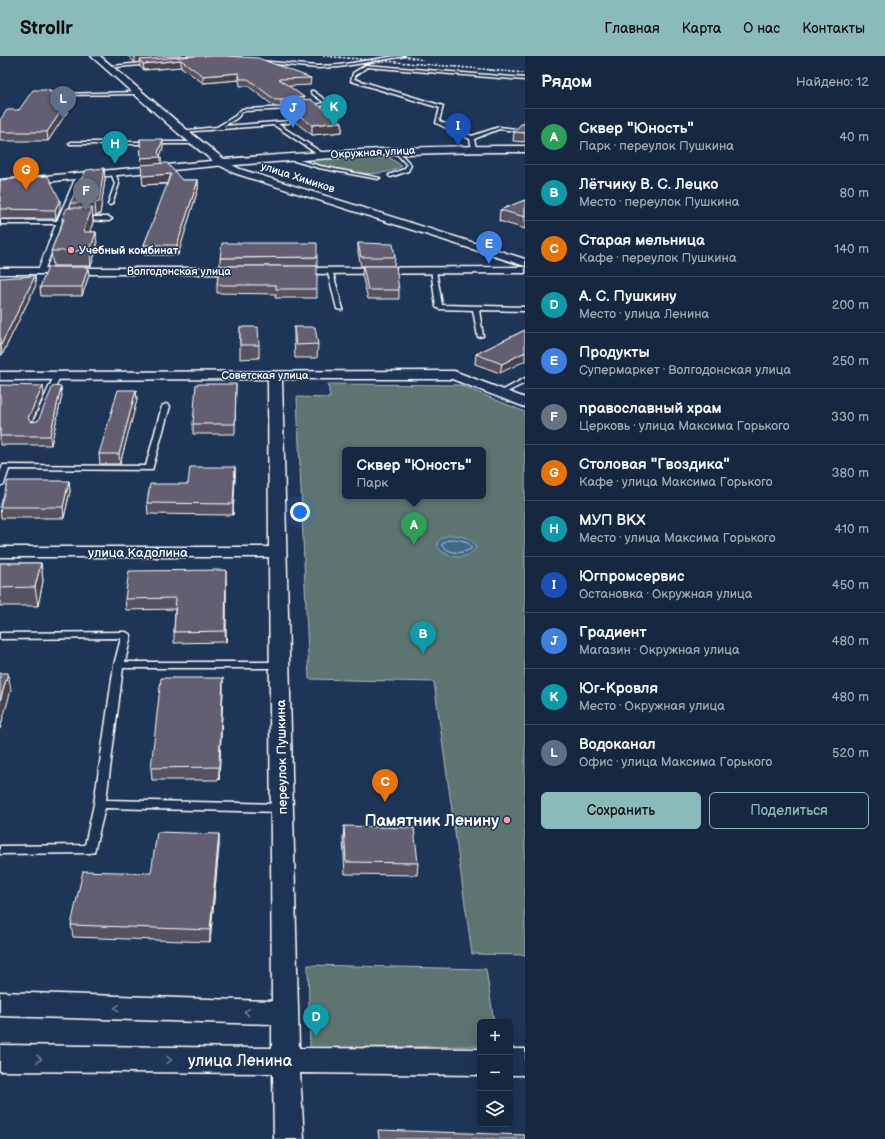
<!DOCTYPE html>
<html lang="ru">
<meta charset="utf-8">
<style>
:root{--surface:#162841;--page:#1f3048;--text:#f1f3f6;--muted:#9ea6b1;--line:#35445a;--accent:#8bbbb9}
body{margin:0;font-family:"Balsamiq Sans",sans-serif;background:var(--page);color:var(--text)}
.controls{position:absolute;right:12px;bottom:12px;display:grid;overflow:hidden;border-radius:6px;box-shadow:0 4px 16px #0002}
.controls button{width:36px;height:36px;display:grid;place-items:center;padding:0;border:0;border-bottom:1px solid var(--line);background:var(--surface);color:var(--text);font:20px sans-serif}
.you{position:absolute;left:300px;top:456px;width:14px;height:14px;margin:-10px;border:3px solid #fff;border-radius:50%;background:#1a73e8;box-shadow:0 0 0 6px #1a73e833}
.badge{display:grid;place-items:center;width:26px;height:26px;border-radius:50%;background:var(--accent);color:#fff;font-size:13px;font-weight:700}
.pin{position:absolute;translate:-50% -33px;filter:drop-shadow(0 1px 2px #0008)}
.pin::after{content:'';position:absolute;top:21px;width:14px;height:12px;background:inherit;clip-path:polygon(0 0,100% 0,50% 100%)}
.popup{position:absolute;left:342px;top:391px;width:144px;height:52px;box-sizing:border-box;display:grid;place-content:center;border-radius:6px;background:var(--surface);filter:drop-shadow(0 1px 3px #0005);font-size:13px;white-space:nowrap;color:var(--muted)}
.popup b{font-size:15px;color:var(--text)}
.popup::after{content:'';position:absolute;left:50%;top:100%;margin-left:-8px;border:8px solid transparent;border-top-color:var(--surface)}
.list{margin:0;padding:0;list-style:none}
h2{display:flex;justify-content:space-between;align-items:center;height:52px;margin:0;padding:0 16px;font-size:17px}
h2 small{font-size:13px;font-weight:400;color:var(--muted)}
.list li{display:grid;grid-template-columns:26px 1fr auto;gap:12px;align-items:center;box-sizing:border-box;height:56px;padding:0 16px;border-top:1px solid var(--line)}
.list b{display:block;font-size:15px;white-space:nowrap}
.list p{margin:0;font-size:13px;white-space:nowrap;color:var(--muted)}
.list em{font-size:13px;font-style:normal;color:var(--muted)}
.actions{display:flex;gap:8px;padding:12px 16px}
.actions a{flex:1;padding:9px 0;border:1px solid var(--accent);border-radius:6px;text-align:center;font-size:14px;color:var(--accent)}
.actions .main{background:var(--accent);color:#111}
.icon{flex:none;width:22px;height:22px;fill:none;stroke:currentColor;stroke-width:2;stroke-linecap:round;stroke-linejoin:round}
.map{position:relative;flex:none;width:525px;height:1083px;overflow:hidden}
header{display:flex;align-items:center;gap:24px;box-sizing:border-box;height:56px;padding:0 20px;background:var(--accent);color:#111}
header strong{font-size:19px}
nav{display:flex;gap:22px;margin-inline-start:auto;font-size:14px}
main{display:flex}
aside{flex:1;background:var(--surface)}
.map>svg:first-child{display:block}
.green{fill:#5b7470;stroke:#adbab8;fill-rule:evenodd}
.water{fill:#3f6b85;stroke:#8ca6b6}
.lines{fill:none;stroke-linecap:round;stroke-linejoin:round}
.shore{stroke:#b2c4ce;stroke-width:1}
.service-casing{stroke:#fff;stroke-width:3}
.minor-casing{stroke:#fff;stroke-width:3}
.tertiary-casing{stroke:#fff;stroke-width:3}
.secondary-casing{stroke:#fff;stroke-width:3}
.service{fill:#1d3557;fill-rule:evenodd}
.minor{fill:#1d3557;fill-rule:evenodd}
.tertiary{fill:#1d3557;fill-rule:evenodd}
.secondary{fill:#1d3557;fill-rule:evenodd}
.rail{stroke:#fff;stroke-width:1.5;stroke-dasharray:2.5 1.5;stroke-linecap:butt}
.wall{fill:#555260;stroke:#fff}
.shaded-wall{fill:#45424e;stroke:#fff}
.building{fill:#635f70;stroke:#fff}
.oneway{stroke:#6c7c92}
.poi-dot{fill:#ff9aa2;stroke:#1d3557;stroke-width:1.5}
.labels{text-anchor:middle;stroke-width:3;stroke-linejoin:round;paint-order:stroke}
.far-street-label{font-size:11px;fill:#fff;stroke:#1d3557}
.far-poi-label{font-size:11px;font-weight:bold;fill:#fff;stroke:#1d3557;text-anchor:start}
.street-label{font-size:13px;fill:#fff;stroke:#1d3557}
.near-poi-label{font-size:16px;font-weight:bold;fill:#fff;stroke:#1d3557;text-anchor:end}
.near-street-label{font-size:16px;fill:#fff;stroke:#1d3557}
</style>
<header>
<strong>Strollr</strong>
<nav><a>Главная</a><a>Карта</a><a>О нас</a><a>Контакты</a></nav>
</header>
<main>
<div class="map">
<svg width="525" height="1083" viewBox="0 0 525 1083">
<rect width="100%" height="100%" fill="#1d3557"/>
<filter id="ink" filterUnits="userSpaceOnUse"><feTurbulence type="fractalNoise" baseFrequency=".025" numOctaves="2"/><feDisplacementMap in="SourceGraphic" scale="8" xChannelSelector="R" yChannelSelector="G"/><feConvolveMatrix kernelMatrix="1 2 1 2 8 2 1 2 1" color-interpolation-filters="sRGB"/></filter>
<g filter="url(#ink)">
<path class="green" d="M375,99l14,2 13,9c-24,15 -61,4 -87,-2l-2,-2 3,-3z
M328,328l132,1 65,27v543l-53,-1 -38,-272 -125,-3 -12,-282 33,1zM345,394h138v46h-138z
M308,909l178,4 8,53h-14v24l-170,2z"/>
<path class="water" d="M449,479c10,0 22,1 27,12 -6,15 -33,12 -39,-2 1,-6 6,-8 12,-10z"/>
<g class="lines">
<path class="shore" d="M455,483l10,2 6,5v3c-10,5 -20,5 -29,-3v-2l4,-3z"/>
<g class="service-casing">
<path id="service" d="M396,0h9l-66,11 -22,1 -60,-6 2,-1 58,5 22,-1z
M150,6l1,2 -45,4 -2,-1z
M366,9l159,13v2l-158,-13 -11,8 -2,4 89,27 -4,15 33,15 27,-9 26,3v2l-26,-3 -25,10 2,9 -4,1 -2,-10 -34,-16 4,-15 -89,-27 2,-8z
M311,35h2l18,13 -24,4 1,-2 17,-3 -14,-10z
M138,36l-1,2 -75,1 -2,-1z
M293,51l1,2 -51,2 -6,7 -13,8 66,-5 -1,2 -11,1 46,30v2h-4l-46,-31 -92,7 -2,-1 37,-4 18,-11 7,-7z
M71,86h126l2,1 -2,1h-128z
M396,93h4l1,5 10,11 -3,6 -17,6 -2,-1v-1l15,-6 3,-4 -10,-11z
M286,100l34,10 60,12 -2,1 -59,-11 -35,-10z
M113,115l2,1 4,12 -7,20 -2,1 -2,-1 7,-20 -4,-12z
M77,119l4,1 -37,95 -5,1 -1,-1 18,-47h-56v-4l57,1z
M82,161h27l3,2 -3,2 -29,-1v-2z
M327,213l5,1 11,39 -1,1 -5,-1z
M431,213l5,1 6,35 83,2v4l-46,-1 4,26 -5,1 -5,-27 -34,-1 -3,-2z
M57,318l3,2 -21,51 -1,2h-6l-1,-2 23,-51z
M525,322v5l-22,11h-4l-1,-1z
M166,348l4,2 -18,64 -143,-1 -5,15 -4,2v-13l3,-8h3l140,1 16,-60z
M126,576l5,3 -6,27h154l5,3 -5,3h-156l-17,132 175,4 4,1 2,3 -2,3 -4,1 -176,-4 -11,44 -4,1 -90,1v-8l85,-1 9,-41 20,-139 7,-27 -121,1v-6z"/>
</g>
<g class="minor-casing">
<path id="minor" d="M222,104l18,9 285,90v7l-291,-93 -15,-8 -2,-2 2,-2z
M525,211v6l-232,1 -4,-1 -2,-2 2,-2 4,-1z
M0,212h243l4,1 2,2 -2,2 -4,1h-243z
M454,315l71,27v9l-73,-28h-170l17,669 181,1v26l-180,-2 4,66h-30l-1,-66 -273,-2v-26l272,3v-24l-272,-8v-24l272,9 -3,-444h-269v-10h269l-1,-168 -268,1v-8z
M510,993h15v26h-15z"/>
</g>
<g class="tertiary-casing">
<path id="tertiary" d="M222,104l6,3 -2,2 -226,21v-6z"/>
</g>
<g class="secondary-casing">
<path id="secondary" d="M91,0h9l86,73 38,30c101,-8 200,-14 301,-13v6c-101,-1 -202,6 -303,14l-4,-1 -40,-32z"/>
</g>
<use href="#service" class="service"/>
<use href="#minor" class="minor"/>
<use href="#tertiary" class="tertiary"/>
<use href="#secondary" class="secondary"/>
<path class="rail" d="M323,0l171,14
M403,0l20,4
M489,14l36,3"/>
</g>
<path class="wall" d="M128,0h113v1l70,21 -1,7 -22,1 16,14 38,22v10l-30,3 -30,-23v-5h-7l-27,-21h-8l-1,-6 -36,3 -22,-16 -37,3 -4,-3v-5l-5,1z
M51,36h23l1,8 -27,41h-48v-21z
M525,63v23l-12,-1 1,-9 10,-8z
M140,83l23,8 -3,9 1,1v6l21,17h16v9l-20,66h-33l-1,-10 24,-61 -25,1z
M104,112l1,12 -5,34 -4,2h-3v6l-3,10h6l1,15 -6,19h-38l-2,-15 11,-28v-4l9,-11 -1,-5z
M0,124l60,29 -4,10h-56l1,7 -1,1z
M525,144v29l-26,-8 1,-11z
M358,187l37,14 -1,9h-33l-3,-14z
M317,201v9h-97v-8z
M219,210l98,23v9h-42l1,-4 -59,-1v-8z
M363,210l36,24v9h-31l-6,-24z
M88,211l1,8 -7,21h-41l-1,-9z
M0,222l36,7 -34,70h-2z
M240,271l19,18v13l-19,1z
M294,271l24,17 -1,14h-22l-1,-18z
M525,274l-25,43 -25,-9 1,-10z
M236,328l-1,50h-42v-10z
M0,329l44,10 -12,27 6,-1 24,-26 -11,50h-51z
M136,334l1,10 -17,64h-20l-1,-10z
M235,411v10l-2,38 -85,-1 -1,-11 41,-19z
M69,425l1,10 -6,27h-63l-1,-12z
M0,507h41l2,18 -5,25h-38z
M226,525v61l-52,1v-11l1,-23 -49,1 -1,-11z
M223,634l-4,90h-67l-1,-12z
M344,770l74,37 -1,12 -72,-1 -2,-35z
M219,778v12l-9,96 -137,-5 -2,-12 80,-52z"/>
<path class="shaded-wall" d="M135,0h75l-70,4v2l-5,1z
M181,4v7l-37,3 -1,-6z
M239,17v7l-36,3v-7z
M74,36l1,8 -27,41 -1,-9z
M304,41v7l-22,-1v4h-1v-7z
M342,66v10l-30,3v-10z
M163,83v8l-3,10h1v7l-19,2 -1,-8 17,-5z
M104,112l1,12 -5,34 -4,2 -1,-13z
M171,118l1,9 -29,2 -1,-9z
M198,124v9l-20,66 -1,-10z
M60,144v9l-4,10 -1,-9z
M92,152l1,14 -8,25 -2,-15z
M96,176l1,15 -6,19 -1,-15z
M88,211l1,8 -7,21v-9z
M35,220l1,9 -34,70 -1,-10z
M525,296v9l-25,12 2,-9z
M43,330l1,9 -14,31 -2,-8z
M61,331l1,8 -11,50 -1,-9z
M136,334l1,10 -17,64 -1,-10z
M235,411v10l-2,38v-11z
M69,425l1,10 -6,27 -1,-11z
M41,507l2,18 -5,25 -3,-19z
M226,514v72l-1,-11z
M8,617l3,17 -11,39v-28z
M223,622v12l-4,90v-13z
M219,778v12l-9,96v-12z"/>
<path class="building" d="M195,0h30l33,2 53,20 -32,1 25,18 -23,3h-6l-27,-21h-8l-1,-6 -36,3 -22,-16 -38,4 -3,-4z
M33,34h17l-1,2h25l-27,40h-47v-12l7,-10h12z
M310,43l32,23 -30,3 -30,-22z
M521,68h4v9l-11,-1z
M140,83h23l-5,14 3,4 -20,1z
M167,107l15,17h16l-21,65h-33l27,-71 -29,2 -1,-11z
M104,112l-5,34 -4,1h-25l16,-33z
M48,120l12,24 -5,10 -55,-1v-29z
M525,144v17l-25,-7z
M67,152h25l-9,24h13l-6,19h-39l13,-32h-2z
M222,187h95v14l-97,1z
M358,187l35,1 2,13h-34z
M219,210h98v23h-41v-4h-59z
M363,210h33l3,24h-31z
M48,211h40l-6,20h-42z
M35,220l-34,69h-1v-67z
M240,271h18l1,18h-19z
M294,271h21l3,17 -22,1z
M525,274v22l-23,12 -26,-10z
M196,328h40l-1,40h-42z
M0,329l43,1 -15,32 3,4 7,-1 15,-35 8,1 -11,49h-50z
M118,334h18l-17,64h-20z
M190,411h45l-2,37 -86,-1 3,-19h38z
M8,425h61l-6,26h-63z
M0,507h41l-6,24 -35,1z
M226,514l-1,61 -51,1 2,-34 -51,1 4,-28z
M0,617h8l-8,28z
M161,622h62l-4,89 -68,1z
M344,770l70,2 4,35 -72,-1z
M157,776l62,2 -9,96 -139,-5 12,-54 68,2z
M378,1074l147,5v4h-146z"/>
<defs><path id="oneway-chevron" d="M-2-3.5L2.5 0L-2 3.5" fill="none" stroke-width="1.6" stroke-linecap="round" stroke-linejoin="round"/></defs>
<g class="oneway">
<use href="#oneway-chevron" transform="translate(117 952) rotate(-178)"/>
<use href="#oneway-chevron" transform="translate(247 956) rotate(-178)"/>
<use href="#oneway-chevron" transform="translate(39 1003) rotate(1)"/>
<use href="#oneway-chevron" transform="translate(169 1004) rotate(1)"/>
</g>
</g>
<g class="poi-dot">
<circle cx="71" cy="194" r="4"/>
<circle cx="507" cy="764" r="4"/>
</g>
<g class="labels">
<g class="far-street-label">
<text transform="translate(373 96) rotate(-3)" y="4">Окружная улица</text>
<text transform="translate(298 121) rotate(18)" y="4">улица Химиков</text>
<text x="179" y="219">Волгодонская улица</text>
<text x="265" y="323">Советская улица</text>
</g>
<g class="far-poi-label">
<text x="79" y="198">Учебный комбинат</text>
</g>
<g class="street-label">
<text x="138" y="501">улица Кадолина</text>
<text transform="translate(281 701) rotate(-91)" y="5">переулок Пушкина</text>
</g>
<g class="near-poi-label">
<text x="499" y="770">Памятник Ленину</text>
</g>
<g class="near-street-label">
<text x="240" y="1010">улица Ленина</text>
</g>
</g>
</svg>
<div class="controls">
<button>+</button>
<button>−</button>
<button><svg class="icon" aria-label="layers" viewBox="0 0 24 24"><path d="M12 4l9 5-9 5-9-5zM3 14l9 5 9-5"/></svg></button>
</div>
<div class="you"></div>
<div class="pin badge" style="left:414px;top:489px;background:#2e9e5b">A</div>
<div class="popup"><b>Сквер &quot;Юность&quot;</b>Парк</div>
<div class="pin badge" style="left:423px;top:598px;background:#0f9aa8">B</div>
<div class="pin badge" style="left:385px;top:746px;background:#e8710a">C</div>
<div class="pin badge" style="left:316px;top:981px;background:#0f9aa8">D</div>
<div class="pin badge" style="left:489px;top:208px;background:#3f7fe0">E</div>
<div class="pin badge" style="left:86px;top:155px;background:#6b7280">F</div>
<div class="pin badge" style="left:26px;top:134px;background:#e8710a">G</div>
<div class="pin badge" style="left:115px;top:108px;background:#0f9aa8">H</div>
<div class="pin badge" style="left:458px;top:90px;background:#1a4fb4">I</div>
<div class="pin badge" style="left:293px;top:72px;background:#3f7fe0">J</div>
<div class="pin badge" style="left:334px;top:71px;background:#0f9aa8">K</div>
<div class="pin badge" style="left:63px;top:63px;background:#5c6f8a">L</div>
</div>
<aside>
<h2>Рядом<small>Найдено: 12</small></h2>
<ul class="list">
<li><span class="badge" style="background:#2e9e5b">A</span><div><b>Сквер &quot;Юность&quot;</b><p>Парк · переулок Пушкина</p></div><em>40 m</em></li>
<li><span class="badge" style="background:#0f9aa8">B</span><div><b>Лётчику В. С. Лецко</b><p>Место · переулок Пушкина</p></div><em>80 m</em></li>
<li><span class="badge" style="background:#e8710a">C</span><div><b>Старая мельница</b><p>Кафе · переулок Пушкина</p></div><em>140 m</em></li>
<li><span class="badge" style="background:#0f9aa8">D</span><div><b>А. С. Пушкину</b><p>Место · улица Ленина</p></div><em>200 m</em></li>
<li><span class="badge" style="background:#3f7fe0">E</span><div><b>Продукты</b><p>Супермаркет · Волгодонская улица</p></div><em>250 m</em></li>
<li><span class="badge" style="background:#6b7280">F</span><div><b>православный храм</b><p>Церковь · улица Максима Горького</p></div><em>330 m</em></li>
<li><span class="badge" style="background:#e8710a">G</span><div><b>Столовая &quot;Гвоздика&quot;</b><p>Кафе · улица Максима Горького</p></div><em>380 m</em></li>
<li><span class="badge" style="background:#0f9aa8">H</span><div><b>МУП ВКХ</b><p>Место · улица Максима Горького</p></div><em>410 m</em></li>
<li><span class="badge" style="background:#1a4fb4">I</span><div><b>Югпромсервис</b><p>Остановка · Окружная улица</p></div><em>450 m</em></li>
<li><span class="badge" style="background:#3f7fe0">J</span><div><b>Градиент</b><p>Магазин · Окружная улица</p></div><em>480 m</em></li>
<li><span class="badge" style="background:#0f9aa8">K</span><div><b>Юг-Кровля</b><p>Место · Окружная улица</p></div><em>480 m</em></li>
<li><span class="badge" style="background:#5c6f8a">L</span><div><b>Водоканал</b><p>Офис · улица Максима Горького</p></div><em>520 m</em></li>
</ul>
<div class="actions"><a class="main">Сохранить</a><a>Поделиться</a></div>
</aside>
</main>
